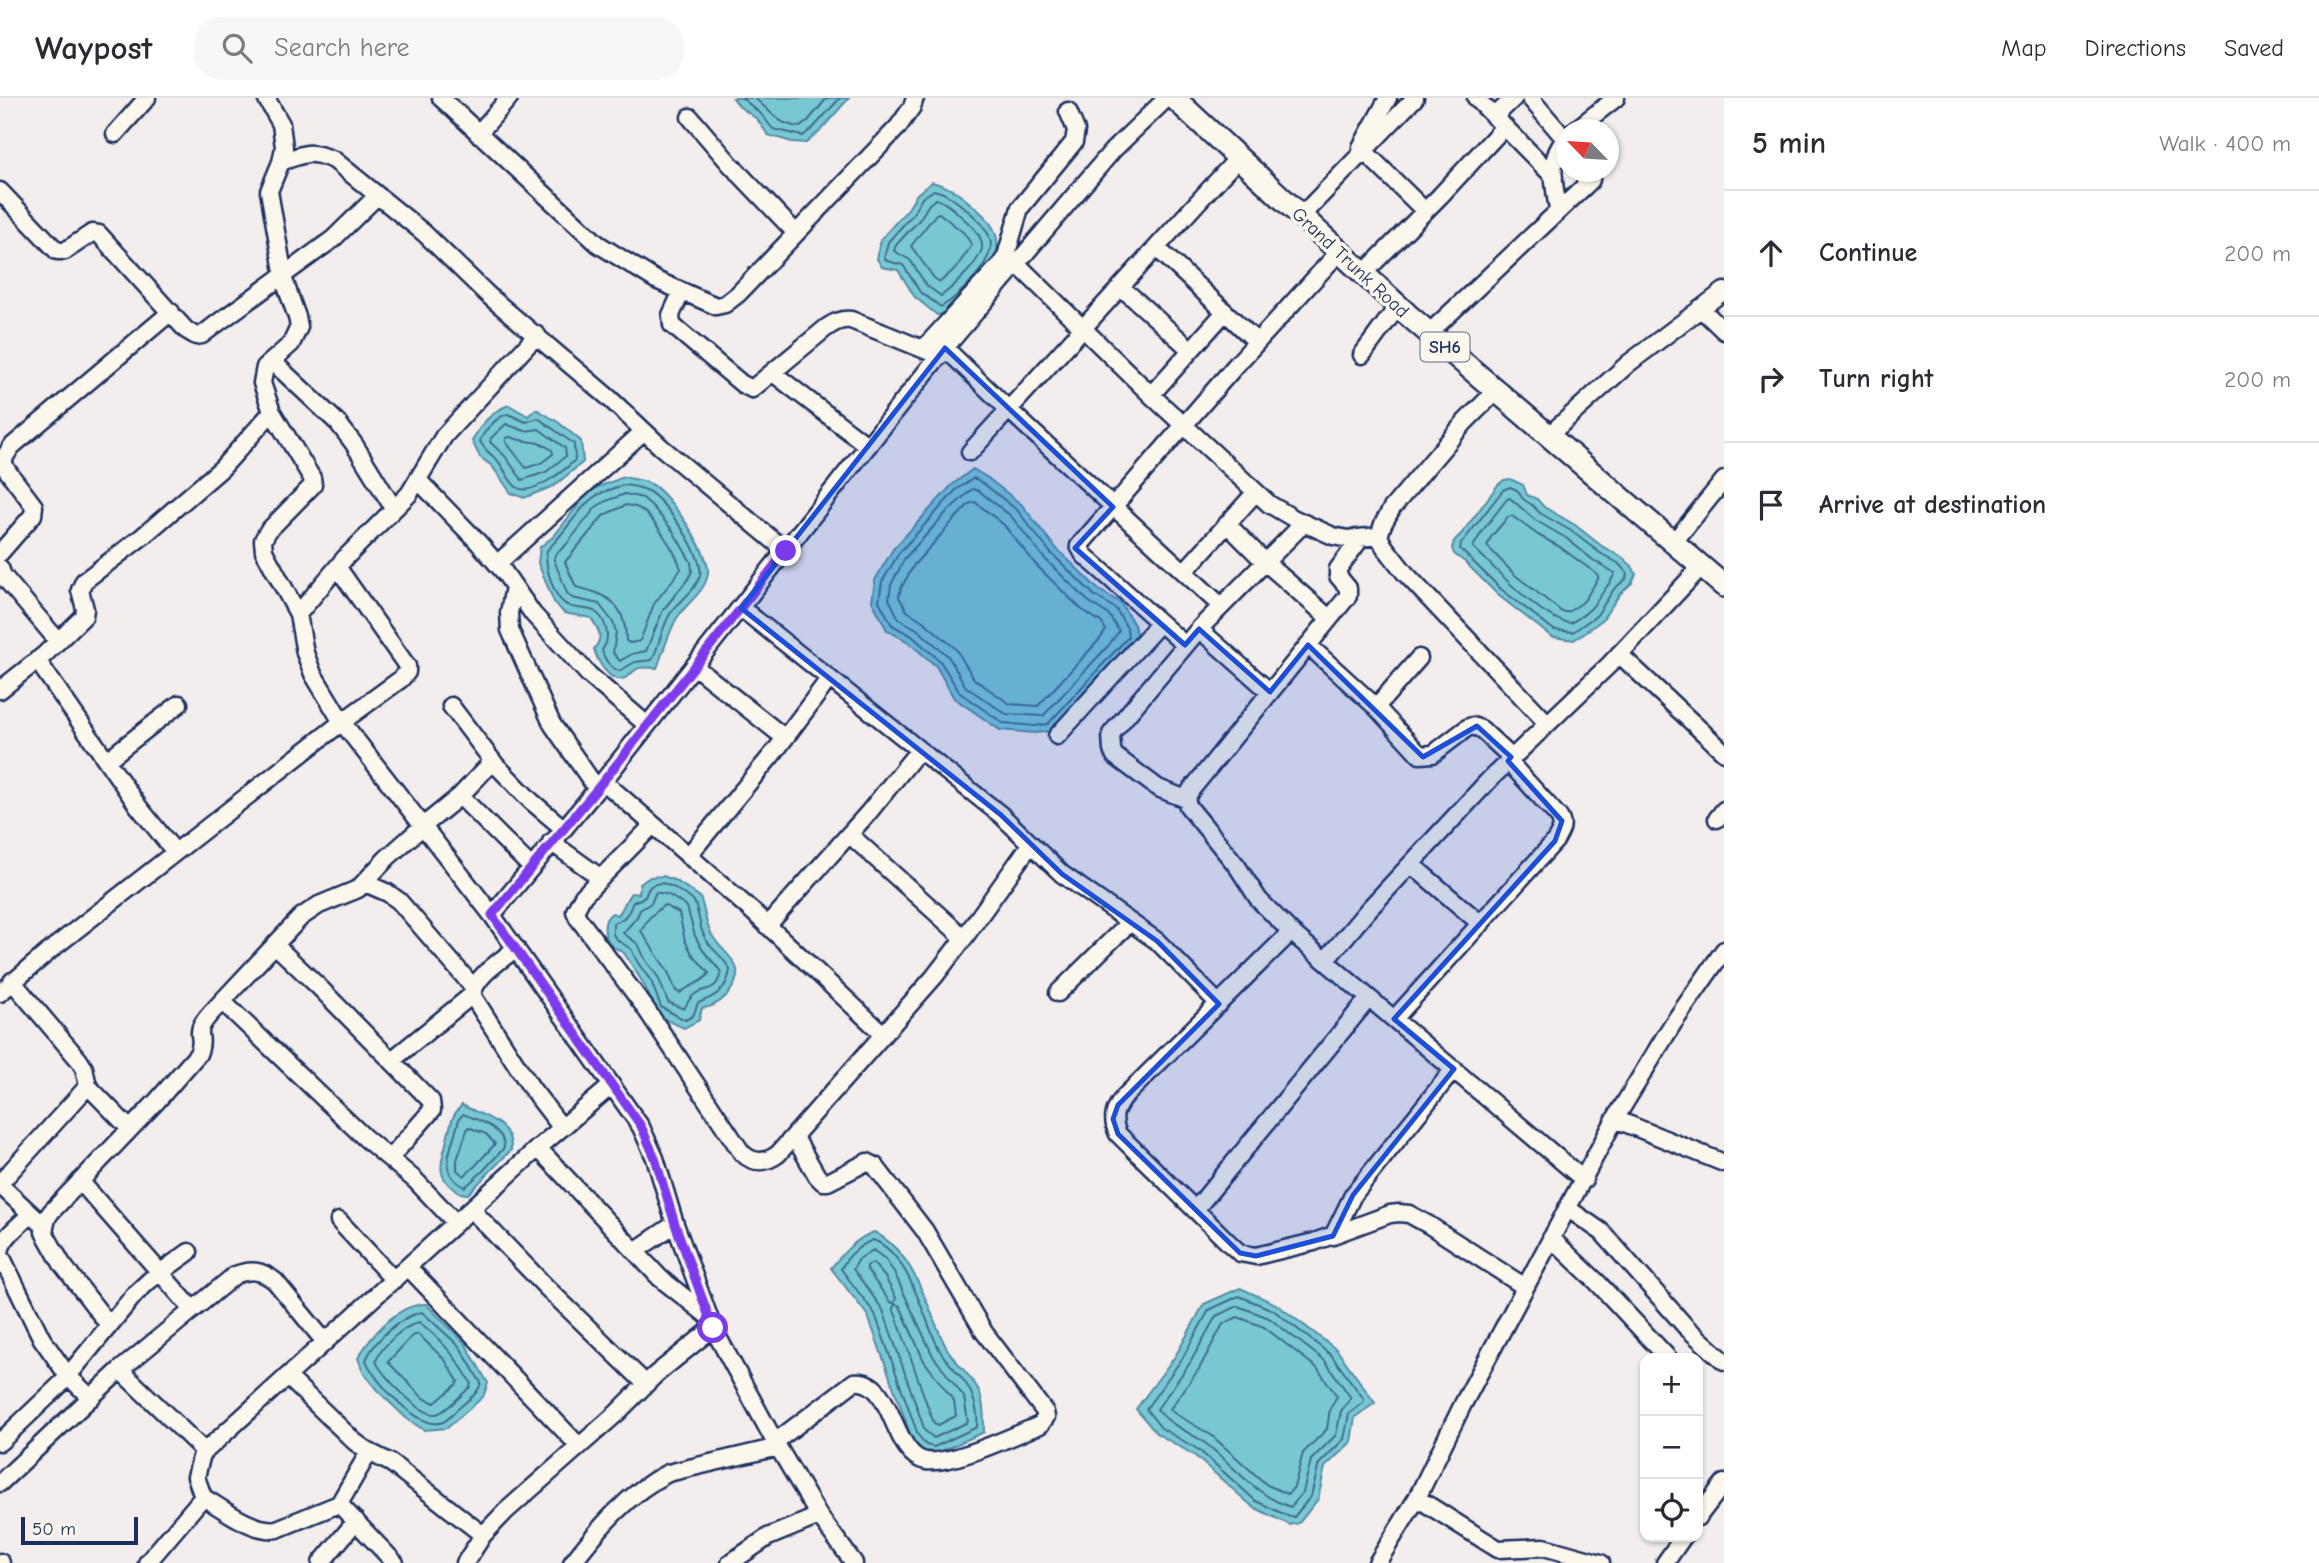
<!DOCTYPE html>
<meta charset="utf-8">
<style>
:root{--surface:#fff;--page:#f7f7f7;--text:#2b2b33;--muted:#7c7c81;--line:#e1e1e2}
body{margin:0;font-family:"Comic Neue",sans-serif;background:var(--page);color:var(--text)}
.controls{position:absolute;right:21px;bottom:21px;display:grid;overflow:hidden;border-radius:14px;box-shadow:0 2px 5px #0004}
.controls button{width:63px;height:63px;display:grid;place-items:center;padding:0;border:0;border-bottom:2px solid var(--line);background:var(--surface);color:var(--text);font:35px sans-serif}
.compass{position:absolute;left:1556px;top:21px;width:63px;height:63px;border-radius:50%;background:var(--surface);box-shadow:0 2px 5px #0004;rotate:295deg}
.scale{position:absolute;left:21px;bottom:18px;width:117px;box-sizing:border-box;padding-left:7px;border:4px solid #1b2f5e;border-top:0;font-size:19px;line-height:24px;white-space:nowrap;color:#1b2f5e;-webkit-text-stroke:5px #fbf7ec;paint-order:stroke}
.stop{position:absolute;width:21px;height:21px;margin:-16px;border:5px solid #7c3aed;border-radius:50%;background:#fff}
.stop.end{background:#7c3aed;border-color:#fff;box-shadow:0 2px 7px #0008}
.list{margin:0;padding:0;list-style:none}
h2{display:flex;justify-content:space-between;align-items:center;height:91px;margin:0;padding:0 28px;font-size:30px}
h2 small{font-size:23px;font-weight:400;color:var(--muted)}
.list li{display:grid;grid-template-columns:46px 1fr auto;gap:21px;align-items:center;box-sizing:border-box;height:126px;padding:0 28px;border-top:2px solid var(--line)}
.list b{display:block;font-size:26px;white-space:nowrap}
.list em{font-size:23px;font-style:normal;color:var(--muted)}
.icon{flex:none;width:38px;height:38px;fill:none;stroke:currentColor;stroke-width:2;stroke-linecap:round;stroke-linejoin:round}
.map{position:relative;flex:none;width:1724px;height:1465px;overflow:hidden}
header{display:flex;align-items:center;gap:42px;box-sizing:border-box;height:98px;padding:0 35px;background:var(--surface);border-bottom:2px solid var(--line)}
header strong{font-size:33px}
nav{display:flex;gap:38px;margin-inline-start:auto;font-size:24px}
.search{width:490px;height:63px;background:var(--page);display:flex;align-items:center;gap:18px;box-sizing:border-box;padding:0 24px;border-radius:28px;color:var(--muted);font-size:26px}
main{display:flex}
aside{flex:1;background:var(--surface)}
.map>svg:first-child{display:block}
.water{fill:#78c8d4;stroke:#538ba5;stroke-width:2}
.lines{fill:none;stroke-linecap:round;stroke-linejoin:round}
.shore{stroke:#406c8d;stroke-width:2}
.minor-casing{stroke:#1b2f5e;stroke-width:21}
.major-casing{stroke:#1b2f5e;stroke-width:26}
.minor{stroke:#fbf7ec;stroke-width:16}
.major{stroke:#fbf7ec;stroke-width:21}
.route{stroke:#7c3aed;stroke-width:9}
.marked{fill:#1d4ed8;fill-opacity:0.2;stroke:#1d4ed8;stroke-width:5;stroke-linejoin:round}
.labels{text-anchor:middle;stroke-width:7;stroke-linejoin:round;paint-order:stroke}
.shield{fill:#fbf7ec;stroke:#5e6b89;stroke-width:2}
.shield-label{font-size:18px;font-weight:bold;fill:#1b2f5e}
.street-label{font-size:19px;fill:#1b2f5e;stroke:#fbf7ec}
</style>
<header>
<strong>Waypost</strong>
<div class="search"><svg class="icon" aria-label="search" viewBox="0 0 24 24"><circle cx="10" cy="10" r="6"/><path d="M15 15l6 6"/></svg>Search here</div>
<nav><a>Map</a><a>Directions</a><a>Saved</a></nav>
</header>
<main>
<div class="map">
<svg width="1724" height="1465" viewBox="0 0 1724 1465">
<rect width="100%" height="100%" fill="#f3edee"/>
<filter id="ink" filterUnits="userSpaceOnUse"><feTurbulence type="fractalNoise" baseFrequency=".0143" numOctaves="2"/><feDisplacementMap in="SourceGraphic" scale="14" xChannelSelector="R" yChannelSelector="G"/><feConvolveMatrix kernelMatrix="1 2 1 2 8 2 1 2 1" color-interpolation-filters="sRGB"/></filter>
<g filter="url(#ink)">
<path class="water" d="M733,0h116l-30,34 -13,11 -14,-1 -24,-7 -11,-16 -17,-12z
M932,84c20,5 30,14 46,28 47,41 -2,72 -32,104l-9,1 -22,-18 -17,-27 -16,-3 -5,-8 4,-20 27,-30 9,-15z
M509,307l19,11 8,-7 22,13 23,19 2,21 -29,24 -30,12 -13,-5 -19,-27 -12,-9 -8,-16c8,-16 21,-30 37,-36z
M973,371l15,9 34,27 33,42 44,43 22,13 13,22 3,12 -85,94 -17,2 -35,-3 -46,-32 -18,-32 -29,-25 -20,-11 -15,-29 3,-21 18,-31 59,-64z
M624,379c8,2 20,3 27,7 18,9 59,69 57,89 -2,19 -22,30 -31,45 -7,11 -15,37 -20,50 -6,0 -13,-1 -18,0 -6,2 -9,8 -14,10 -16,6 -28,-18 -31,-29 10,-12 5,-19 -3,-31l-27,-5 -10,-11 -16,-39 2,-16 14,-11 32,-41 12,-8z
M1510,381l13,6 4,10 10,4 7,8 31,18 28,22 19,10 10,9 4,8 -4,9 -12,11 -18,26 -28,20 -22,-3 -54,-42 -33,-33 -11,-8 -2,-6 2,-7 8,-8 36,-48 6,-5z
M663,778l13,5 24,16c4,10 5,22 9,32 9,26 46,33 18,66 -7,7 -15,13 -25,13l-3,12 -15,8 -20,-9 -11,-8c-3,-21 -16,-37 -27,-55 -3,-6 -8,-6 -13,-9 -10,-8 -12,-27 -1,-34l6,2c6,-7 7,-15 13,-22l8,1 1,-10 10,-7z
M462,1007c20,11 51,17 49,45l-43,44c-7,0 -9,-2 -15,-6 -19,-13 -10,-30 -6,-49 4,-14 4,-24 15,-34z
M874,1134c42,22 52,74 71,113 8,16 24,28 33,44 6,12 6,29 6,43l-51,23 -11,-4 -10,-12 -44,-123 -37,-48c13,-16 24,-29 43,-36z
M1240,1190l36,16 61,46 38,53 -20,14 -4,25 -26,25 -7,32 -19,24 -9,2 -37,-18 -59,-52 -38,-22 -20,-24 40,-54 28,-51z
M426,1206l39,39 23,40 -5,14 -36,31 -23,2 -18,-12 -29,-28 -13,-16 -6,-16c13,-22 39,-54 68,-54z"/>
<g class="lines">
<path class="shore" d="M742,0l19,16 12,15 30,7 11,-9 26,-29
M754,0c18,13 21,26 46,29l8,-6 19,-23
M934,92c13,3 22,11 32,19 10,9 20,17 24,30 7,21 -32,58 -49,68l-21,-15 -17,-27 -16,-4 -3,-3 4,-16 25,-28 9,-16z
M936,101c11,3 19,12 27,19 8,7 18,16 19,27 2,14 -30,43 -41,51l-14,-10 -17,-26 -16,-9 2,-6 24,-26 9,-15z
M939,115l25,20 8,12 -16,23 -16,14 -6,-4 -23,-32 25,-32z
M508,316l18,8 12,-4 36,26 1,16c-10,10 -43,36 -57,28 -9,-5 -13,-19 -20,-27 -7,-7 -13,-10 -18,-20 4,-10 17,-25 28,-27z
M506,326l19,7 14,-2 26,19 1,8 -20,16 -24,8 -17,-24 -15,-14 1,-4z
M510,339c18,7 25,1 42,13l1,4 -12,9 -15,5 -20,-26v-4z
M974,380l10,6 33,26 33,42 44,43 22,14 11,19 1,9 -80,87 -13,2 -32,-3 -43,-30 -20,-32 -28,-25 -20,-11 -13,-24 3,-19 17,-29 57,-63z
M625,387c7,1 15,2 21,5 18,8 59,66 54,85 -4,16 -21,26 -30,39 -8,13 -11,32 -18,46l-17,2 -16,9c-8,-3 -15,-11 -17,-21 9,-11 5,-31 -8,-39 -8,-4 -19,-1 -27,-6 -14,-7 -23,-41 -20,-55 17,-15 29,-39 46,-52 9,-7 21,-10 32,-13z
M1510,389l7,3 6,9 9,6 8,8 31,18 29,22 18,10 9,10 -1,6 -12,10 -17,26 -24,17 -19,-2 -52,-40 -42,-41 1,-5 42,-54z
M972,391l7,2 32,25 33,42 44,43 21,14 10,16 -11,15 -65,70 -37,-2 -40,-27 -18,-31 -31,-27 -18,-10 -10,-20 2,-14 14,-27 41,-45z
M625,396l18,4 10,9 20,24 18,31 1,9 -4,8 -25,31 -17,41 -14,3 -12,7 -7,-8 3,-21 -3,-10 -14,-18 -27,-6 -5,-5 -13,-33 1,-5 11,-10 30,-38 10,-6z
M1510,400l25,22 31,18 27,22 22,13c-1,4 -21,33 -26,37 -5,5 -12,9 -18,13 -28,-1 -77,-56 -98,-76l10,-17 24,-31z
M975,404l28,22 34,42 44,43 20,13 5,8 -6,9 -62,67 -28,-2 -36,-25 -18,-30 -33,-28 -16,-10 -8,-14 2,-9 13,-23 40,-45 15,-16z
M626,407c4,1 8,1 12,3 15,7 39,46 43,61l-27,35 -14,37 -10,2 -4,-2c0,-37 -18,-47 -50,-54l-11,-25 39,-47z
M1512,418l26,19 22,12 38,28v4l-15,23 -15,10h-6l-47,-37 -28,-29 4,-9 17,-20z
M662,785l11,4 21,14c6,14 5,31 15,43 7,9 16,15 21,26 -3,20 -15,27 -32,33l-5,13 -8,4 -24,-13 -10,-26 -13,-18 -7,-14 -15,-10 -3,-5v-11c12,-3 16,-10 20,-21l12,-5c4,-10 4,-13 17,-14z
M656,794l13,3 18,12 8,29 7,13 19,23c-5,21 -13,14 -26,22 -6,4 -8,10 -11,15l-16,-7 -10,-25 -13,-18 -7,-15 -15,-11 14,-16 3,-7 11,-7z
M664,807l15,8 6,28 8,14 16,18c-4,9 -20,12 -29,20l-4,-2 -8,-19 -27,-41 8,-13z
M463,1016c15,6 42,14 41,34l-22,24 -17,15c-31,-15 -11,-43 -6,-68z
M468,1029l18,7 9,10 -20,22 -11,10 -7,-6v-10z
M873,1142c37,13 50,79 67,111 9,15 26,27 32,44 4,10 6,22 5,32l-43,20 -8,-2 -8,-10 -43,-121 -34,-45c6,-13 19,-24 32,-29z
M873,1152l12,9 9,13 39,84 31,41 4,25 -34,16 -9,-7 -42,-121 -30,-41 6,-10z
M873,1165l12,14 11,21 -2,5 -4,-1 -23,-32v-4z
M1239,1198l34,14 58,45 33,44 -1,4 -14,11 -5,25 -25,25 -8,32 -17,21h-4l-34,-16 -57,-51 -38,-22 -15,-19 36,-50 27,-49z
M895,1206l5,2 24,55 30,40 2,15 -18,9 -4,-2c-15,-38 -26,-77 -41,-115z
M1238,1208l31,12 56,43 26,37 -10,13 -5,24 -25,25 -8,32 -12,15c-36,-11 -57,-42 -86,-64 -17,-12 -35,-17 -48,-34l33,-46 26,-47z
M422,1214l38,35 21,36c-3,11 -12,16 -21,24 -5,4 -11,12 -17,15 -23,10 -70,-42 -77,-62 9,-21 34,-43 56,-48z
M1238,1219l26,10 53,41 20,28 -7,13 -3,20 -24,24 -9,34 -6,7 -21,-9 -56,-50 -37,-22 -4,-4 29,-40 24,-45z
M419,1224c23,18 38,36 52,61l-1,4c-8,7 -25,26 -34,27 -15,2 -55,-39 -60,-53 6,-16 27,-34 43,-39z
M418,1236l27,26 13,21 -1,3 -22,19 -12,-5 -35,-36 24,-26z"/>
<g class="minor-casing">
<path id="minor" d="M266,0l15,26 3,23 -3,15 -12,29 16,92 12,34 2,10 -8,17 -26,23 -3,16 10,29 40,66 1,7 -45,46 -5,9 1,11 34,63 7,39 8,21 29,48 150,193 149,212 14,31 20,66 38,104 62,114 44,74 35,47
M441,0l157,146 58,36 60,26 9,-2 13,-10 160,-167 14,-20 3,-9
M1476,0l78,79
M1530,0l36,42
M690,19l41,48 65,68
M1494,19l20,-19
M1575,32l41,-32
M115,36l32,-36
M478,36l31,-36
M1361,49l27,-49
M1364,53l61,60
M281,64c25,-9 28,-12 53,-2l90,73 64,62 120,102 53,50 125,104
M0,93l57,60h8l27,-18 7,1 87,96 10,6 6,-1 13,-10 118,-86 44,-43
M1558,113c-3,-27 -12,-50 8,-73
M1301,118l114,-118
M1157,150l100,94
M1017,166l134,131 118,109 24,14 40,18 15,3 31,-3
M1363,176l77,-78 64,-69
M1121,189l70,63
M682,193l-11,24 1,10 70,59 10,5 74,-61c9,-6 15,-9 25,-8l89,36
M1700,210l24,23
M1429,235l156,-147 6,-6v-8
M945,250l64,62 212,196
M923,251l78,-85 5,-8 14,-48 54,-66 2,-12 -8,-19
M1362,257l36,-49
M272,263l66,62 16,21 40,65
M773,275l95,73
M1496,293l-31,31 -73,86 -9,16 -4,12 5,10 21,27 142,150
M1151,297l74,-83
M1548,338l81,-73 95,-72
M970,354l268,-294
M418,382l59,61 27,31 29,42 56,61 58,50
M1227,426l38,38 64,56
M1361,440l-23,31v7l10,12v8l-157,194 -5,9 2,7 49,60 22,34 32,32 293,248
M1673,445l51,-63
M0,455l33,-38 1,-9 -28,-37 -3,-9 8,-13 160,-135
M497,466l147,-133
M0,470l3,8 55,65
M1184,474l72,-80
M514,489l-5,26 1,17 42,94 45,65
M741,510l260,207 61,59 95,67 62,63
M298,516l47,-56 64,-64 35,-58 93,-101
M1199,531l71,63
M1185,547l-101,-90 -5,-9 158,-182 102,-112
M1308,547l68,62 44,48 13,-1 34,-26 5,-2 9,3 30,28
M1619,556l105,98
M37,562l101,146 37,46
M694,568l91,72
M0,592l44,-35 40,-39 1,-7 -5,-19 4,-9 59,-45 79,-68 50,-56
M451,608l44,58
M1376,609l43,-49
M1057,638l103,-113
M107,662l72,-56
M603,683l148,129 132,124
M460,698l71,71
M1186,701l-28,-11 -43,-32 -3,-6 -1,-16 88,-105 105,-106
M1717,721l7,-9
M653,727l-70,71 -8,15 3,7 66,88 98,147c12,11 24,10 36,1l156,-177 30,-39 66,-93
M849,736l115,104
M551,744l50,36
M688,758l88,-106 53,-71
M1412,767l69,59
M365,785l23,10 11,8 75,87
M492,817l105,-126 348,-441 168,-198 54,-52
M767,828l102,-114 50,-62
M1291,834l-167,165c-10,12 -13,22 -6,37l113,111 9,8 16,3 58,-14 76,-28 9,-1 10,1 20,11 96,62
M275,847l45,43 111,113 1,9 -42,48
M516,850c-15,13 -40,27 -44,47l60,94 30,39
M1325,863l43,-51 122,-131 120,-115 91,-97
M12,883l67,79 5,8 4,18 42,43
M0,895l53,-45 289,-226 59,-43 6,-7v-6l-69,-98
M1058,895l72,-71
M222,903l143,137 50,42 41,43
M1394,921l161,-178c6,-10 10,-16 3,-25l-50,-55
M392,962l80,-65
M1615,1021l109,44
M538,1050l122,130 48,38
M80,1083l113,129
M0,1085l88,-97
M0,1087l44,41
M1567,1110l35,24 84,95 38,34
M471,1111l75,78 100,97
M1195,1112l174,-212
M339,1123l55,59
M1333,1138l20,-41 101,-126
M1551,1140l46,44 71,76
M635,1153l40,-27
M0,1154c2,-15 20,-27 31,-38
M0,1156l42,85 26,37 23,22
M408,1169l171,179
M109,1227l-47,-61 -18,-32 3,-14 4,-6 105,-110 42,-48c9,-20 -8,-18 13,-41l90,-96 18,-12 39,-16 29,-31 36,-32 37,-30 31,-33 7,4 33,34 32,27
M120,1272l83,80 -7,27 7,20c20,12 51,36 74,32l62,-25 56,59
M287,1278l68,66 14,10 22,11 92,72
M0,1344l63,-60 72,-88 15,-14 39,-28
M775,1344l79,-60c40,-5 37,73 72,79 27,4 88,-26 114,-36l6,-8 -1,-5 -61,-80 -59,-101 -50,-65 -8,-4 -39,20h-5l-6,-6 -23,-40
M203,1355l335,-305 73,-62
M0,1385l120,-113 115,-95c16,-6 26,-5 40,6l50,61
M1417,1400l81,51 46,-2 57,16
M339,1406l30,-52
M1698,1419l26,-34
M0,1464l1,1
M147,1465l56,-66
M321,1465l35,-42
M465,1465l18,-28 23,-24 111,-98 38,-38 58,-47
M572,1465c26,-34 57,-71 96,-90l110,-26
M730,1465l38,-26 51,-21
M1377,1465l40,-65 46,-94 152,-285 57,-94 52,-75
M1665,1465l18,-26"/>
</g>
<g class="major-casing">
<path id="major" d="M1174,0l234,217 316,271"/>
</g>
<use href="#minor" class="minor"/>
<use href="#major" class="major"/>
</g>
</g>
<g class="lines" filter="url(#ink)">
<path class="route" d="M713,1230l-38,-104 -20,-66 -14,-32 -149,-211 105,-126 189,-238"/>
</g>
<path class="marked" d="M945,250l168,159 -38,41 110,97 14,-16 71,63 38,-47 115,112 54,-31 34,31 -3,4 54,60 -7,20 -161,178 60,50 -101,126 -20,41 -77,20 -16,-3 -122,-119 -5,-15 5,-14 101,-101 -62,-63 -95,-67 -61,-59 -260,-207z"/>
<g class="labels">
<rect class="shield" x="1420.5" y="234.5" width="49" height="29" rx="5"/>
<g class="shield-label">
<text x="1445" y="255">SH6</text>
</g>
<g class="street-label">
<text transform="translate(1351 164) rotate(43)" y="7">Grand Trunk Road</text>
</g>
</g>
</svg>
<div class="controls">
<button>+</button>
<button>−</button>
<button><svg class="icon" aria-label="locate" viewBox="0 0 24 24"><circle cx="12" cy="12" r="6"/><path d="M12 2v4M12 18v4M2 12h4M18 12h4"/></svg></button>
</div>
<svg class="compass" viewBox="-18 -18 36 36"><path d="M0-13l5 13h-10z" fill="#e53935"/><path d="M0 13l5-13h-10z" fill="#7c7c81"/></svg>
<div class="scale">50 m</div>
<div class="stop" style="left:713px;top:1230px"></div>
<div class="stop end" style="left:786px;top:453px"></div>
</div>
<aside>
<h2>5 min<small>Walk · 400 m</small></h2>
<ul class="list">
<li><svg class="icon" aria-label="ahead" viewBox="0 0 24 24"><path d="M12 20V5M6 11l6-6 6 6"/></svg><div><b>Continue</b></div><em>200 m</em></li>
<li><svg class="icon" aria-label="right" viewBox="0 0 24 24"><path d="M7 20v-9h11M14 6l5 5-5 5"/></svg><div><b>Turn right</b></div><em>200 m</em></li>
<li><svg class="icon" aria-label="arrive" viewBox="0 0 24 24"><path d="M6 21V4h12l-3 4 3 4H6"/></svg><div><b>Arrive at destination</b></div></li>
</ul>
</aside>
</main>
